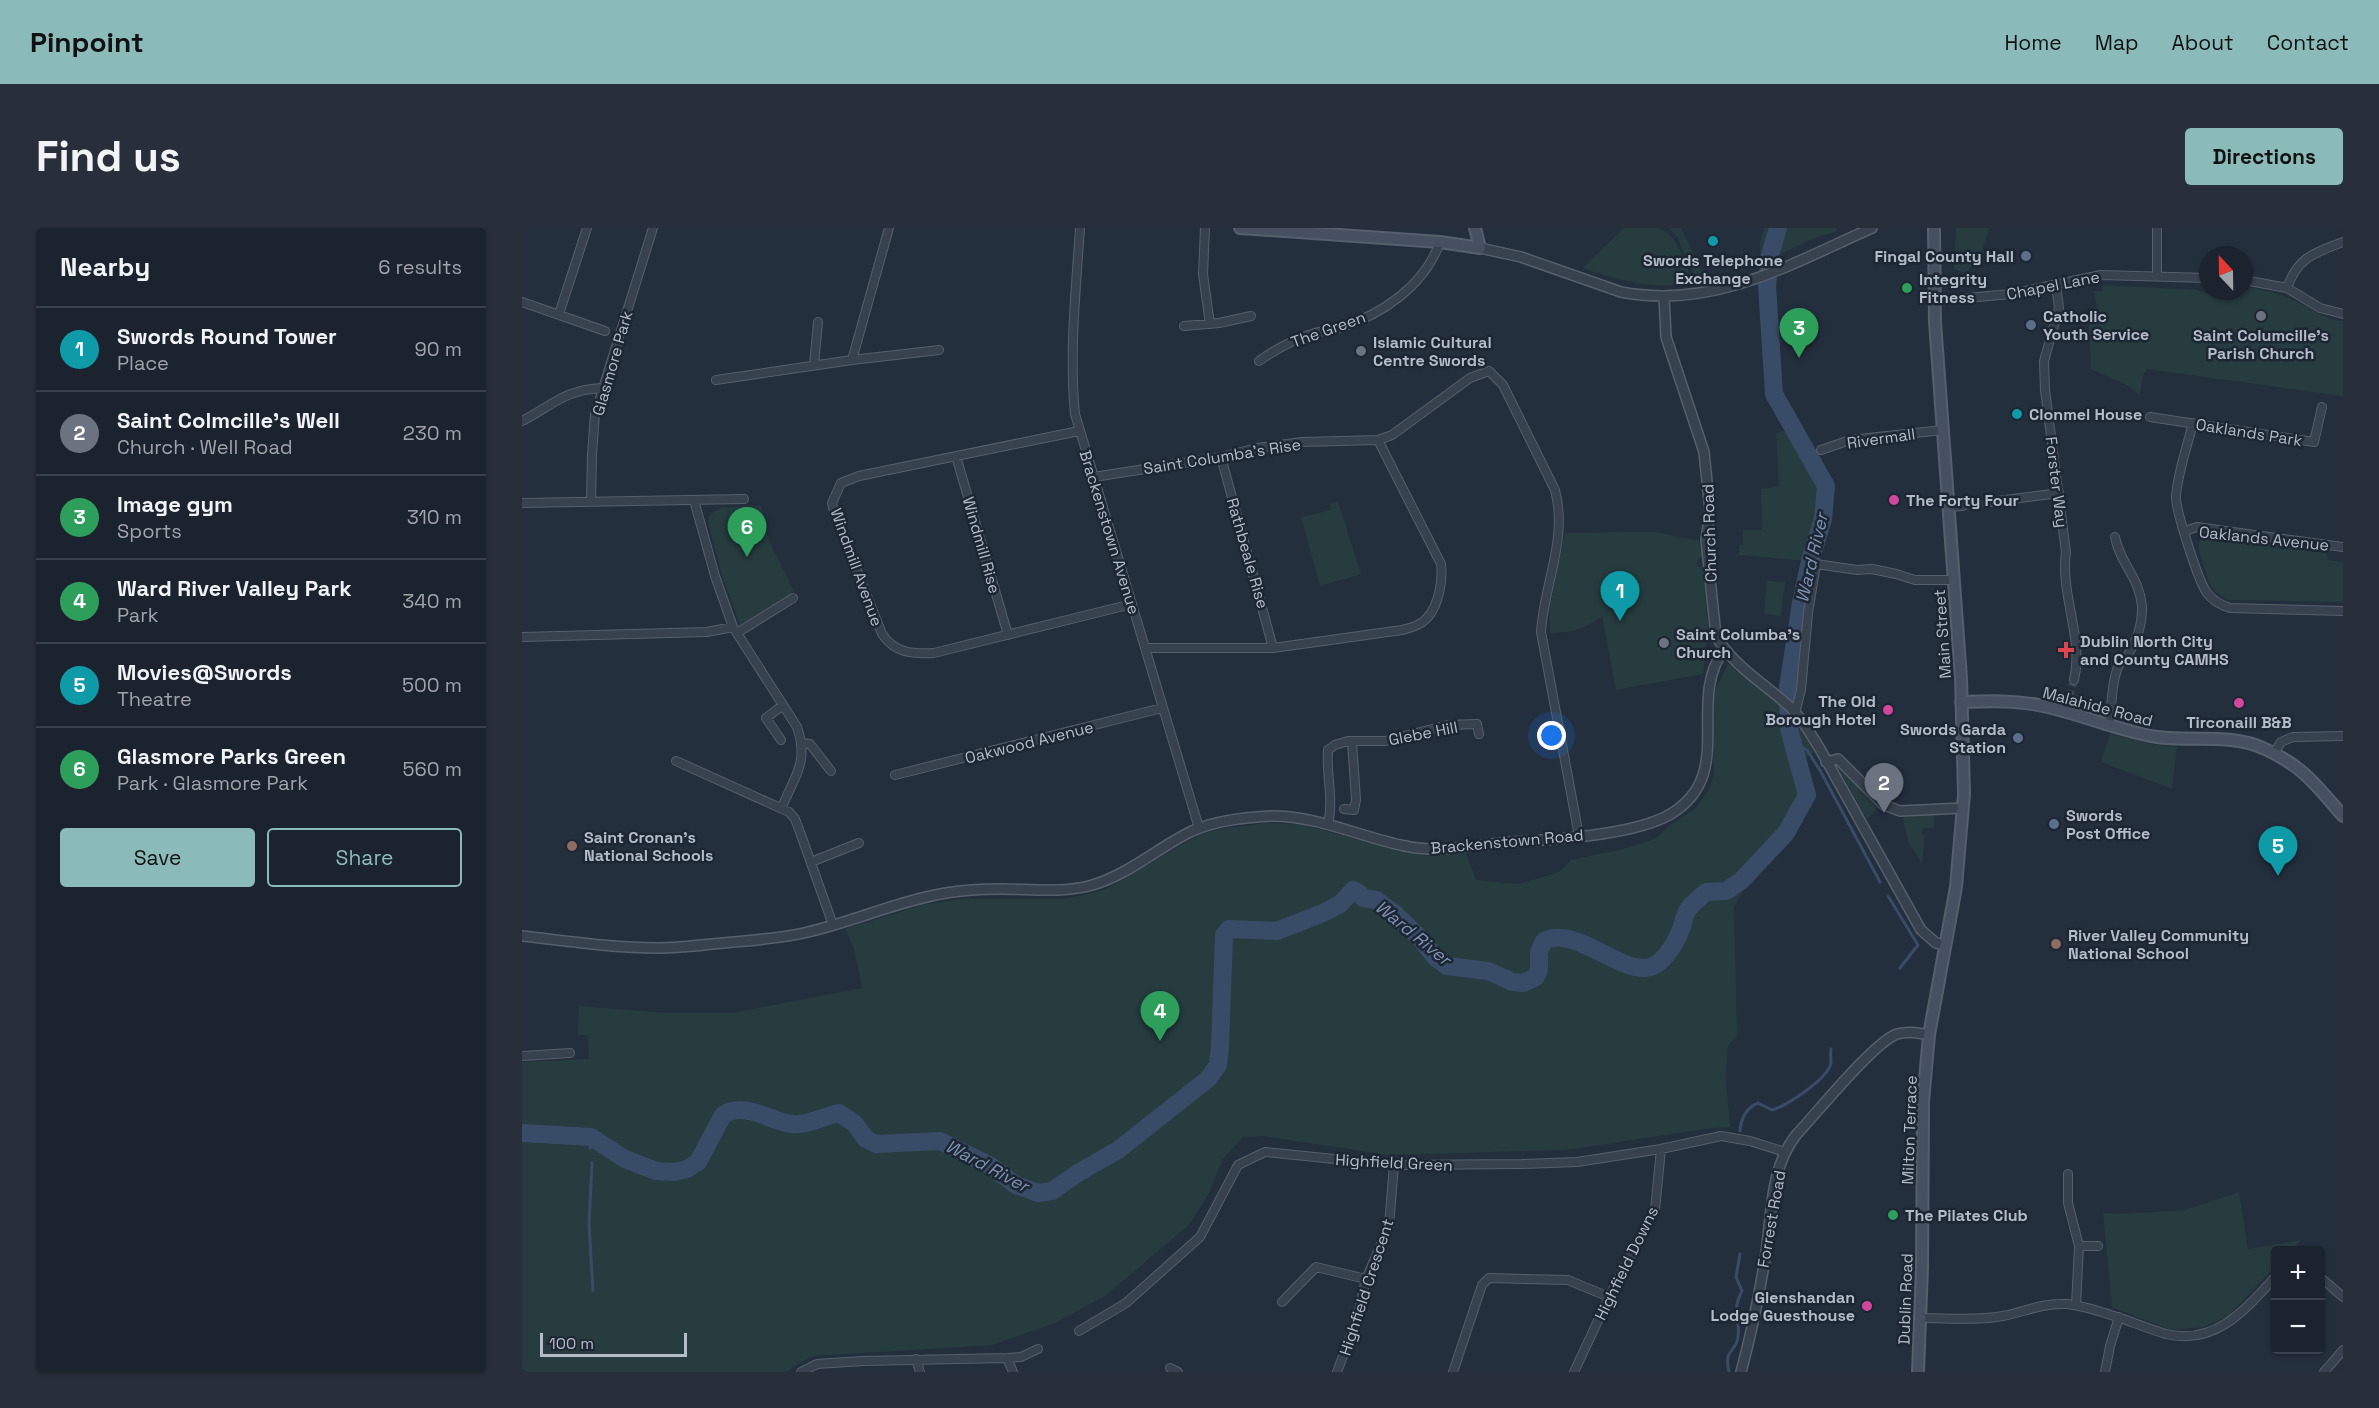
<!DOCTYPE html>
<meta charset="utf-8">
<style>
:root{--surface:#1b232e;--page:#282f3a;--text:#f1f3f6;--muted:#a0a4aa;--line:#39404a;--accent:#8bbbb9}
body{margin:0;font-family:"Space Grotesk",sans-serif;background:var(--page);color:var(--text)}
.controls{position:absolute;right:18px;bottom:18px;display:grid;overflow:hidden;border-radius:6px;box-shadow:0 2px 4px #0004}
.controls button{width:54px;height:54px;display:grid;place-items:center;padding:0;border:0;border-bottom:2px solid var(--line);background:var(--surface);color:var(--text);font:30px sans-serif}
.compass{position:absolute;left:1677px;top:18px;width:54px;height:54px;border-radius:50%;background:var(--surface);box-shadow:0 2px 4px #0004;rotate:338deg}
.scale{position:absolute;left:18px;bottom:15px;width:147px;box-sizing:border-box;padding-left:6px;border:3px solid #b4bcc9;border-top:0;font-size:16px;line-height:21px;white-space:nowrap;color:#b4bcc9;-webkit-text-stroke:4px #1d2633;paint-order:stroke}
.you{position:absolute;left:1030px;top:508px;width:21px;height:21px;margin:-15px;border:4px solid #fff;border-radius:50%;background:#1a73e8;box-shadow:0 0 0 9px #1a73e833}
.badge{display:grid;place-items:center;width:39px;height:39px;border-radius:50%;background:var(--accent);color:#fff;font-size:20px;font-weight:700}
.pin{position:absolute;translate:-50% -50px;filter:drop-shadow(0 2px 3px #0008)}
.pin::after{content:'';position:absolute;top:32px;width:21px;height:18px;background:inherit;clip-path:polygon(0 0,100% 0,50% 100%)}
.list{margin:0;padding:0;list-style:none}
h2{display:flex;justify-content:space-between;align-items:center;height:78px;margin:0;padding:0 24px;font-size:26px}
h2 small{font-size:20px;font-weight:400;color:var(--muted)}
.list li{display:grid;grid-template-columns:39px 1fr auto;gap:18px;align-items:center;box-sizing:border-box;height:84px;padding:0 24px;border-top:2px solid var(--line)}
.list b{display:block;font-size:22px;white-space:nowrap}
.list p{margin:0;font-size:20px;white-space:nowrap;color:var(--muted)}
.list em{font-size:20px;font-style:normal;color:var(--muted)}
.actions{display:flex;gap:12px;padding:18px 24px}
.actions a{flex:1;padding:14px 0;border:2px solid var(--accent);border-radius:6px;text-align:center;font-size:21px;color:var(--accent)}
.actions .main{background:var(--accent);color:#111}
.map{position:relative;flex:none;width:1821px;height:1144px;overflow:hidden;border-radius:6px}
header{display:flex;align-items:center;gap:36px;box-sizing:border-box;height:84px;padding:0 30px;background:var(--accent);color:#111}
header strong{font-size:28px}
nav{display:flex;gap:33px;margin-inline-start:auto;font-size:21px}
.intro{display:flex;align-items:center;justify-content:space-between;box-sizing:border-box;height:144px;padding:0 36px}
h1{margin:0;font-size:42px}
.button{padding:15px 27px;border-radius:6px;background:var(--accent);color:#111;font-size:21px;font-weight:700}
main{display:flex;gap:36px;padding:0 36px}
aside{flex:1;background:var(--surface);border-radius:6px;box-shadow:0 2px 4px #0004}
.map>svg:first-child{display:block}
.green{fill:#263c3f}
.lines{fill:none;stroke-linecap:round;stroke-linejoin:round}
.stream{stroke:#394c67;stroke-width:3}
.river{stroke:#394c67;stroke-width:18}
.minor-tunnel{stroke:#3a4453;stroke-width:8;stroke-dasharray:8 4;stroke-linecap:butt}
.minor-casing{stroke:#565f6c;stroke-width:10}
.tertiary-casing{stroke:#565f6c;stroke-width:12}
.secondary-casing{stroke:#565f6c;stroke-width:14}
.minor{stroke:#38414e;stroke-width:8}
.tertiary{stroke:#38414e;stroke-width:9}
.secondary{stroke:#465061;stroke-width:10}
.culture-dot{fill:#0f9aa8;stroke:#1d2633;stroke-width:2}
.service-dot{fill:#5c6f8a;stroke:#1d2633;stroke-width:2}
.leisure-dot{fill:#2e9e5b;stroke:#1d2633;stroke-width:2}
.worship-dot{fill:#6b7280;stroke:#1d2633;stroke-width:2}
.hotel-dot{fill:#d1479c;stroke:#1d2633;stroke-width:2}
.health-dot{fill:#e0444e;stroke:#1d2633;stroke-width:2}
.education-dot{fill:#8d6e63;stroke:#1d2633;stroke-width:2}
.labels{text-anchor:middle;stroke-width:5;stroke-linejoin:round;paint-order:stroke}
.poi-label{font-size:16px;font-weight:bold;fill:#b4bcc9;stroke:#1d2633;text-anchor:start}
.street-label{font-size:16px;fill:#b4bcc9;stroke:#1d2633}
.water-label{font-size:18px;font-style:italic;fill:#7c92b1;stroke:#1d2633}
</style>
<header>
<strong>Pinpoint</strong>
<nav><a>Home</a><a>Map</a><a>About</a><a>Contact</a></nav>
</header>
<div class="intro"><h1>Find us</h1><a class="button">Directions</a></div>
<main>
<aside>
<h2>Nearby<small>6 results</small></h2>
<ul class="list">
<li><span class="badge" style="background:#0f9aa8">1</span><div><b>Swords Round Tower</b><p>Place</p></div><em>90 m</em></li>
<li><span class="badge" style="background:#6b7280">2</span><div><b>Saint Colmcille's Well</b><p>Church · Well Road</p></div><em>230 m</em></li>
<li><span class="badge" style="background:#2e9e5b">3</span><div><b>Image gym</b><p>Sports</p></div><em>310 m</em></li>
<li><span class="badge" style="background:#2e9e5b">4</span><div><b>Ward River Valley Park</b><p>Park</p></div><em>340 m</em></li>
<li><span class="badge" style="background:#0f9aa8">5</span><div><b>Movies@Swords</b><p>Theatre</p></div><em>500 m</em></li>
<li><span class="badge" style="background:#2e9e5b">6</span><div><b>Glasmore Parks Green</b><p>Park · Glasmore Park</p></div><em>560 m</em></li>
</ul>
<div class="actions"><a class="main">Save</a><a>Share</a></div>
</aside>
<div class="map">
<svg width="1821" height="1144" viewBox="0 0 1821 1144">
<rect width="100%" height="100%" fill="#242f3e"/>
<path class="green" d="M1102,0c11,0 24,0 34,0 19,3 29,40 34,56 -38,5 -73,-3 -109,-16z
M1147,0h12l26,54h-10l-19,-44z
M1242,0h72l1,3 -27,9 -43,21 -7,-6v-13z
M1434,0h33l-8,27 -15,18 -12,-4z
M1581,57l94,5 19,7 6,-6h22v-5c17,4 35,7 51,15 16,7 30,19 48,20v75l-196,-27 -4,6 -3,20 -13,-10 -36,-16 -3,-59 9,-2 -3,-17h9z
M1268,201c9,16 22,32 28,49 9,26 -5,58 -12,83l-67,-6v-10h4v-15h19l-1,-41 18,-3 -3,-53z
M816,274l23,72 -41,12 -19,-69 30,-7 -1,-6z
M239,277l8,36 25,50 -54,34 -19,-53 -13,-51 2,-7 11,-6z
M1102,304h30l45,9 3,15 -5,4v6l6,2 5,61 -5,45 -87,16 -14,-74c-17,13 -30,17 -52,17l-1,-24 16,-76z
M1690,305l114,16 2,11 15,2v40l-115,-2 -13,-9 -6,-9 -11,-34 3,-12z
M1245,353l18,1 -4,34 -17,-2z
M1206,436l62,50 25,38 -24,14c2,6 5,12 6,18 3,28 -25,53 -42,72v19l-7,7 -14,25 3,129 -9,10 -2,31 4,50 -18,1 -146,22 -178,5 -124,-19 -21,1 -20,22 -15,36 -20,31 -83,70 -52,28 -61,21 -178,11 -15,7 -13,9h-264v-310l67,-3 -1,-24h-10l1,-29 88,7h65l130,-25 -8,-39 -9,-20 78,-24 38,-6h103l40,-9 97,-56 20,-5 47,-6 35,2 102,27 25,4 36,-3 10,27 43,4 40,-12 12,-12 52,-11 32,-10 14,-13 26,-17 14,-20 5,-14 -1,-81z
M1588,506l45,11 22,2 -5,42 -71,-27z
M1316,540l41,39 -12,12z
M1413,585l-1,15h-12v7h3l-3,28 -14,-22 -5,-23z
M1717,964l9,57 53,-9 -10,10h-15l-1,17 -47,49 -24,11 -33,3 -59,-23 -9,-94 21,1 61,-4z"/>
<g class="lines">
<path class="stream" d="M1272,515l13,7 14,22 59,110
M1366,668l30,49 -18,23
M1218,903c1,-13 6,-23 18,-28l14,7c14,-4 56,-31 59,-47 0,-4 -1,-9 0,-14
M68,920l1,-11
M70,935l-3,61 4,67
M1207,1144c-6,-24 8,-20 9,-35 3,-23 -8,-21 4,-46l-6,-14 4,-23"/>
<path class="river" d="M0,905l69,4 34,22 31,12 18,1 13,-3 11,-7 25,-47c22,-14 46,6 69,9 15,2 32,-8 47,-11l15,10 12,16 10,5 64,-3 51,25 25,19 22,8 14,-2 26,-18 40,-23 90,-71 10,-14 2,-19 4,-111 5,-6 48,2 46,-18 17,-9 13,-14 6,3 4,5 13,2 19,14 25,24 15,19 12,9 41,5 25,11 10,1 13,-6 3,-7v-18l5,-11c31,-15 70,28 101,27 16,-1 28,-21 34,-34 4,-8 5,-19 10,-26 5,-6 12,-11 17,-16l20,-1 15,-10 45,-48 21,-38 -18,-66 -1,-42 13,-84 9,-42 13,-42 3,-33 -52,-92 -7,-108 3,-31 8,-27"/>
<path class="minor-tunnel" d="M1441,278l27,-4
M1547,470l5,-18"/>
<g class="minor-casing">
<path id="minor" d="M558,0c-4,61 -11,125 -5,186l124,414
M683,0l-2,46 7,50
M1635,47v-47
M1722,52l43,8 33,20 23,6
M1534,57l3,23 -15,53 1,29 21,162c-6,43 18,86 8,128
M1765,60c11,-31 27,-35 56,-46
M1413,73l75,-7 91,-19 107,3
M0,74l83,29
M37,86l28,-86
M662,98l35,-3 32,-7
M330,132l37,-132
M737,133c17,-12 33,-21 53,-27 9,-3 18,-4 27,-6 43,-13 86,-43 101,-86
M292,137l4,-43
M194,152l136,-20 87,-10
M1628,189l164,25 8,-35
M0,193c31,-16 42,-31 80,-33
M1671,195c-6,24 -15,49 -17,73 -1,13 23,87 31,97 6,8 14,12 23,15l113,3
M557,203l-220,45 -18,7 -9,20 3,12 47,119c13,19 29,20 52,19l198,-49
M1299,222l29,-10 93,-10
M434,228l52,179
M699,229l52,191
M572,249l127,-20 36,-9 45,-6 76,-2 14,-5 78,-57 19,-7 14,14 52,105c13,49 -11,94 -14,142l38,204
M172,272l21,76 18,51 64,100c12,36 -2,48 -15,80
M69,273l1,-46 3,-41 58,-186
M1468,274l69,-9
M0,275l222,-4
M1426,279l15,-1
M1663,303l12,-4 146,20
M215,405l56,-35
M0,409l185,-5 26,-5
M623,420h128l129,-18c9,-2 19,-5 25,-12 12,-13 16,-38 14,-54l-63,-124
M1543,484l4,-14
M1273,485l6,-23 7,-77 8,-49 41,6 15,-1 24,5 19,6h38
M1587,497c3,-16 2,-40 8,-55 1,-6 7,-11 11,-15 9,-15 15,-32 14,-49 -3,-30 -22,-42 -27,-69
M259,512l-15,-22 17,-13
M280,515l8,1 21,27
M1752,525l7,-11 12,-5 50,-1
M154,533l113,51 6,7 5,13 33,93
M373,547l267,-67
M822,581l10,1 2,-10 -4,-58
M806,596c6,-25 -2,-48 0,-74l7,-5 13,-4h37l63,-16 29,-1 2,10
M289,634l48,-19
M0,828l48,-3
M1546,946v29l11,43 -3,59
M1557,1018h19
M1798,1049l23,20
M760,1074l34,-35 50,12
M1399,1090c27,0 55,3 82,-2 21,-4 39,-13 62,-12 17,1 33,7 49,12 17,5 34,13 52,18 50,12 80,-25 110,-58
M557,1103l47,-28 74,-66 38,-72 27,-13 129,13 128,-1 55,-2 84,-13 60,-13 29,5 35,11
M485,1130l6,14
M394,1131l4,13
M648,1140l8,4
M279,1144l16,-8 46,-3 144,-3 14,-1 17,-8
M815,1144l20,-53 9,-40 23,-53 5,-61
M931,1144l29,-87 7,-7 79,2 41,17
M1052,1144l35,-75 46,-87 6,-61
M1583,1144l5,-26 9,-29
M1802,1144l19,-22"/>
</g>
<g class="tertiary-casing">
<path id="tertiary" d="M958,20l41,9 100,35c92,18 170,-28 251,-64
M1142,68l2,41 38,115 6,59 -4,29 10,96c17,30 49,48 74,71 13,12 21,28 30,42l101,181 15,13 10,2
M1304,534l12,-3 46,46 16,6 63,-3
M0,708c45,5 91,12 136,12 25,0 51,-4 75,-6 25,-2 51,-4 75,-10 47,-11 90,-31 138,-39 18,-3 37,-4 55,-4 29,0 59,4 88,-3 38,-10 68,-38 103,-55 23,-10 55,-14 80,-15 47,0 88,21 133,30 32,7 64,0 96,-3 46,-4 128,-6 168,-28 69,-40 16,-111 55,-166
M1219,1144c10,-37 18,-76 24,-113 7,-42 4,-89 31,-124 20,-21 78,-93 101,-101 11,-3 21,-1 32,1"/>
</g>
<g class="secondary-casing">
<path id="secondary" d="M718,0l200,14 40,6 -5,-20
M1439,474c28,-1 55,-2 82,4 39,8 75,25 114,31 37,5 74,-4 108,12 39,18 51,36 78,67
M1396,1144l4,-104 1,-166 6,-67 27,-148 8,-93 -3,-116 -26,-356 -1,-94"/>
</g>
<use href="#minor" class="minor"/>
<use href="#tertiary" class="tertiary"/>
<use href="#secondary" class="secondary"/>
</g>
<g class="culture-dot">
<circle cx="1191" cy="13" r="6"/>
<circle cx="1495" cy="186" r="6"/>
</g>
<g class="service-dot">
<circle cx="1504" cy="28" r="6"/>
<circle cx="1509" cy="97" r="6"/>
<circle cx="1496" cy="510" r="6"/>
<circle cx="1532" cy="596" r="6"/>
</g>
<g class="leisure-dot">
<circle cx="1385" cy="60" r="6"/>
<circle cx="1371" cy="987" r="6"/>
</g>
<g class="worship-dot">
<circle cx="1739" cy="88" r="6"/>
<circle cx="839" cy="123" r="6"/>
<circle cx="1142" cy="415" r="6"/>
</g>
<g class="hotel-dot">
<circle cx="1372" cy="272" r="6"/>
<circle cx="1717" cy="475" r="6"/>
<circle cx="1366" cy="482" r="6"/>
<circle cx="1345" cy="1078" r="6"/>
</g>
<path class="health-dot" d="M1541 413h6v6h6v6h-6v6h-6v-6h-6v-6h6z"/>
<g class="education-dot">
<circle cx="50" cy="618" r="6"/>
<circle cx="1534" cy="716" r="6"/>
</g>
<g class="labels">
<g class="poi-label">
<text x="1492" y="34" text-anchor="end">Fingal County Hall</text>
<text x="1191" y="38" text-anchor="middle">Swords Telephone<tspan x="1191" dy="18">Exchange</tspan></text>
<text x="1397" y="57">Integrity<tspan x="1397" dy="18">Fitness</tspan></text>
<text x="1521" y="94">Catholic<tspan x="1521" dy="18">Youth Service</tspan></text>
<text x="1739" y="113" text-anchor="middle">Saint Columcille's<tspan x="1739" dy="18">Parish Church</tspan></text>
<text x="851" y="120">Islamic Cultural<tspan x="851" dy="18">Centre Swords</tspan></text>
<text x="1507" y="192">Clonmel House</text>
<text x="1384" y="278">The Forty Four</text>
<text x="1154" y="412">Saint Columba's<tspan x="1154" dy="18">Church</tspan></text>
<text x="1558" y="419">Dublin North City<tspan x="1558" dy="18">and County CAMHS</tspan></text>
<text x="1354" y="479" text-anchor="end">The Old<tspan x="1354" dy="18">Borough Hotel</tspan></text>
<text x="1717" y="500" text-anchor="middle">Tirconaill B&amp;B</text>
<text x="1484" y="507" text-anchor="end">Swords Garda<tspan x="1484" dy="18">Station</tspan></text>
<text x="1544" y="593">Swords<tspan x="1544" dy="18">Post Office</tspan></text>
<text x="62" y="615">Saint Cronan's<tspan x="62" dy="18">National Schools</tspan></text>
<text x="1546" y="713">River Valley Community<tspan x="1546" dy="18">National School</tspan></text>
<text x="1383" y="993">The Pilates Club</text>
<text x="1333" y="1075" text-anchor="end">Glenshandan<tspan x="1333" dy="18">Lodge Guesthouse</tspan></text>
</g>
<g class="street-label">
<text transform="translate(1531 57) rotate(-11)" y="6">Chapel Lane</text>
<text transform="translate(806 101) rotate(-20)" y="6">The Green</text>
<text transform="translate(90 135) rotate(-74)" y="6">Glasmore Park</text>
<text transform="translate(1727 204) rotate(9)" y="6">Oaklands Park</text>
<text transform="translate(1359 210) rotate(-8)" y="6">Rivermall</text>
<text transform="translate(700 228) rotate(-9)" y="6">Saint Columba's Rise</text>
<text transform="translate(1535 254) rotate(83)" y="6">Forster Way</text>
<text transform="translate(588 304) rotate(73)" y="6">Brackenstown Avenue</text>
<text transform="translate(1187 305) rotate(-92)" y="6">Church Road</text>
<text transform="translate(1742 310) rotate(6)" y="6">Oaklands Avenue</text>
<text transform="translate(460 317) rotate(74)" y="6">Windmill Rise</text>
<text transform="translate(726 325) rotate(74)" y="6">Rathbeale Rise</text>
<text transform="translate(335 339) rotate(70)" y="6">Windmill Avenue</text>
<text transform="translate(1420 406) rotate(-94)" y="6">Main Street</text>
<text transform="translate(1576 478) rotate(15)" y="6">Malahide Road</text>
<text transform="translate(901 505) rotate(-11)" y="6">Glebe Hill</text>
<text transform="translate(507 514) rotate(-14)" y="6">Oakwood Avenue</text>
<text transform="translate(985 613) rotate(-5)" y="6">Brackenstown Road</text>
<text transform="translate(1387 902) rotate(-88)" y="6">Milton Terrace</text>
<text transform="translate(872 934) rotate(3)" y="6">Highfield Green</text>
<text transform="translate(1249 991) rotate(-80)" y="6">Forrest Road</text>
<text transform="translate(1104 1035) rotate(-64)" y="6">Highfield Downs</text>
<text transform="translate(844 1059) rotate(-72)" y="6">Highfield Crescent</text>
<text transform="translate(1383 1071) rotate(-88)" y="6">Dublin Road</text>
</g>
<g class="water-label">
<text transform="translate(1290 330) rotate(-77)" y="6">Ward River</text>
<text transform="translate(891 705) rotate(39)" y="6">Ward River</text>
<text transform="translate(465 938) rotate(28)" y="6">Ward River</text>
</g>
</g>
</svg>
<div class="controls">
<button>+</button>
<button>−</button>
</div>
<svg class="compass" viewBox="-18 -18 36 36"><path d="M0-13l5 13h-10z" fill="#e53935"/><path d="M0 13l5-13h-10z" fill="#a0a4aa"/></svg>
<div class="scale">100 m</div>
<div class="you"></div>
<div class="pin badge" style="left:1098px;top:393px;background:#0f9aa8">1</div>
<div class="pin badge" style="left:1362px;top:585px;background:#6b7280">2</div>
<div class="pin badge" style="left:1277px;top:130px;background:#2e9e5b">3</div>
<div class="pin badge" style="left:638px;top:813px;background:#2e9e5b">4</div>
<div class="pin badge" style="left:1756px;top:648px;background:#0f9aa8">5</div>
<div class="pin badge" style="left:225px;top:329px;background:#2e9e5b">6</div>
</div>
</main>
